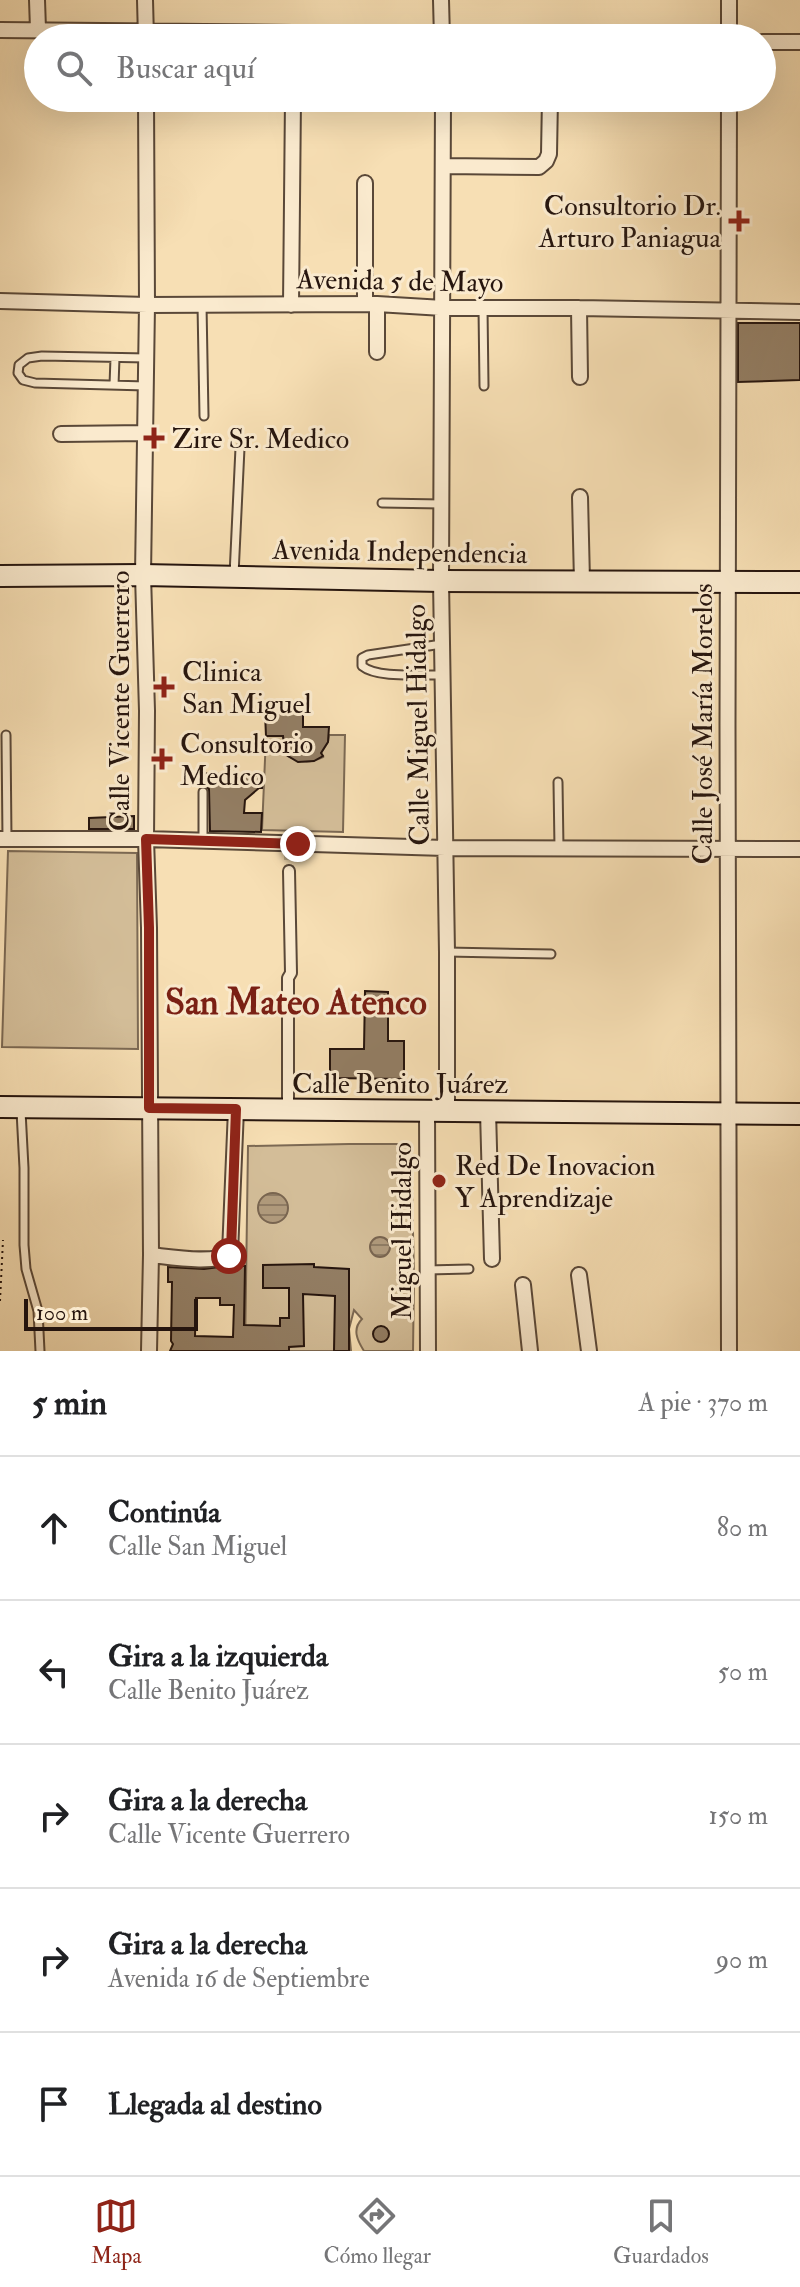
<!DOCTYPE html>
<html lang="es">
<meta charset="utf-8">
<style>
:root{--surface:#fff;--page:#f2f2f2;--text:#202124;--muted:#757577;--line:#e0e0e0;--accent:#8f2418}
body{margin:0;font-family:"IM FELL Double Pica",serif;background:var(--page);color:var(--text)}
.scale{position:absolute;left:24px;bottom:20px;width:174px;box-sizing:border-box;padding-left:8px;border:4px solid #26150e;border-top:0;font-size:22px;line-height:28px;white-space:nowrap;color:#26150e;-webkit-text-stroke:6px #faeace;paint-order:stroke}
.stop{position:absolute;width:24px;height:24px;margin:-18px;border:6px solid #8f2418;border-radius:50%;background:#fff}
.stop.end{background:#8f2418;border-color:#fff;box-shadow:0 2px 8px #0008}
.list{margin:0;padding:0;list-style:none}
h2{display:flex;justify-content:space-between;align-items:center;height:104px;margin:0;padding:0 32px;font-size:34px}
h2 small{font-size:26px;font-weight:400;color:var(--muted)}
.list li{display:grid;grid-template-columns:52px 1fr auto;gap:24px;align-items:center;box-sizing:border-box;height:144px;padding:0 32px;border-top:2px solid var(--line)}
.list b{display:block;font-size:30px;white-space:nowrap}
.list p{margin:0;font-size:26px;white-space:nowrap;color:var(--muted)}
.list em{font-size:26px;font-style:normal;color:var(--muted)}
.icon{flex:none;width:44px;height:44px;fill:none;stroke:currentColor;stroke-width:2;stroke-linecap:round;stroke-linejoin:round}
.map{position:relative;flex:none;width:800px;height:1351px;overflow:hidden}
.search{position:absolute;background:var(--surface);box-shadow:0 8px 32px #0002;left:24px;right:24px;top:24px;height:88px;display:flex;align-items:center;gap:20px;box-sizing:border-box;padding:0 28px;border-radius:44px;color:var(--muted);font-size:30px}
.sheet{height:824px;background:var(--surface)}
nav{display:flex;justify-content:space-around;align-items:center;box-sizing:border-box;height:112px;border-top:2px solid var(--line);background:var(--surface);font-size:22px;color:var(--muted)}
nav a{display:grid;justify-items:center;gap:4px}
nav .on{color:var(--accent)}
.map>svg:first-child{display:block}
.park{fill:#d3bd98;stroke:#7c6953;stroke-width:2}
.water{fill:url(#water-rules);stroke:#796550;stroke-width:2}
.building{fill:#937e64;stroke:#26150e;stroke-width:2;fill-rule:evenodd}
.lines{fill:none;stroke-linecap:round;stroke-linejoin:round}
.pedestrian-tunnel{stroke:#cdb793;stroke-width:10;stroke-dasharray:10 5;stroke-linecap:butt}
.service-casing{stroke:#5a4838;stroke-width:11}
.pedestrian-casing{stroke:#5a4838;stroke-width:14}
.minor-casing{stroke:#5a4838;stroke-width:18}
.secondary-casing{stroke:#26150e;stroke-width:24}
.path{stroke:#26150e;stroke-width:2;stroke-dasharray:2 4;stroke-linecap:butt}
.service{stroke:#faeace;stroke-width:7}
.pedestrian{stroke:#faeace;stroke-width:10}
.minor{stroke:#faeace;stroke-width:14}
.secondary{stroke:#faeace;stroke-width:20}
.route{stroke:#8f2418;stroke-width:10}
.poi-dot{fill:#8f2418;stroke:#faeace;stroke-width:3}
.labels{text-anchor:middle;stroke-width:6;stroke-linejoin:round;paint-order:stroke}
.poi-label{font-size:28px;fill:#26150e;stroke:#faeace;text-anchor:start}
.street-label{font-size:28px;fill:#26150e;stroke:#faeace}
.district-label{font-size:36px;font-weight:bold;fill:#7a1f14;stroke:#faeace}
</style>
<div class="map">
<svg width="800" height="1351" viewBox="0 0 800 1351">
<defs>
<pattern id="water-rules" width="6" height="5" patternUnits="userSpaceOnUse" patternTransform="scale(2)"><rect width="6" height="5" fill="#b09a7c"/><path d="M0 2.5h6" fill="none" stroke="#8f7c64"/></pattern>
</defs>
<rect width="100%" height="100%" fill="#f7dfb4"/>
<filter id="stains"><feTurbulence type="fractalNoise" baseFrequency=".0025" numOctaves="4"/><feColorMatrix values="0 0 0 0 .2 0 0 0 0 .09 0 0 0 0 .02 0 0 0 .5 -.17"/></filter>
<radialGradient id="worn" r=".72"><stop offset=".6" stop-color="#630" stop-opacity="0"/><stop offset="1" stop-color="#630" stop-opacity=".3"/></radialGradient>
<path class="park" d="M329,735h16l-2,97 -81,-2 4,-94h17l1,7 6,10 -2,3c13,7 22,7 35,1l-2,-4 7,-11z
M8,851l129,2 1,196 -136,-2z
M349,1144h62l3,133 -1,74h-49c-7,-11 -12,-22 -2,-32l-8,-9 -5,19 2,22h-106l3,-205z"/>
<path class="water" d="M258 1208a15 15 0 1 1 30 0a15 15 0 1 1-30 0Z
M370 1247a10 10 0 1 1 20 0a10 10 0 1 1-20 0Z"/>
<path class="building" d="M738,323h62v57l-62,2z
M265,713h38v14h26l-1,15 -7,11 2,3 -9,5 -16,1 -10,-6 2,-2 -6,-11 -1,-7h-17z
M188,773l75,2 -1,13h-3l-14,12 -1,13h18l-1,19 -51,-1 -1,-42 -5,-3h-16z
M134,816v13h-45v-11z
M365,991l23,1v49h16v38l-74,-1v-29h34z
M314,1264v3l35,2v82h-15l1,-55 -32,-2 1,52 -15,1v4h-119l3,-7 -2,-3 1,-59h-4v-15l36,2 23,-3h18l-1,59 36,1v-8h9v-30h-26v-23zM196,1298h24v7h14l-1,32 -38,-1z
M373 1334a8 8 0 1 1 16 0a8 8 0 1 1-16 0Z"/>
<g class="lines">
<path class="pedestrian-tunnel" d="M289,850v21"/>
<g class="service-casing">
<path id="service" d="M202,305l2,111
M483,308l1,78
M114,385l1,-27
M146,386l-111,-3 -12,-3 -5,-7 1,-8 9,-7 14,-2 105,2
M382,503l60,1
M234,575l6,-127
M442,644l-74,11 -6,3v8c16,13 59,8 80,9
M6,735l1,104
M558,782l1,66
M203,792v49
M447,952l104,2
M21,1111l3,57v77l2,24 12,42 2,40
M427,1270l42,-1"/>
</g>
<g class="pedestrian-casing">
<path id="pedestrian" d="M288,1110v-132l3,-5 -2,-102"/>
</g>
<g class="minor-casing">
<path id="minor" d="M37,0l1,29
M145,0l1,38
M441,0l1,38
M729,0v38
M0,30l293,3 137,5
M541,38h12
M762,42h38
M146,98l1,207 -4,270 4,136 -1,128 3,89 2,327 -2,96
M443,98l-2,483 6,371v159
M444,166l95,1 7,-6 3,-7 1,-56
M365,183v121
M0,301l147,4 230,-1 66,4h136l221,4
M377,304v48
M291,305l2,-207
M579,308l1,69
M61,434l85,-1
M580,497l2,84
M0,839h146l299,9 355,1
M427,1111l1,240
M488,1111l4,148
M151,1255c19,2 65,10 79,-2l6,-144
M579,1275l10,76
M523,1285l7,66
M729,1351c-2,-418 -2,-835 0,-1253"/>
</g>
<g class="secondary-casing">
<path id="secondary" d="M0,576l143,-1 298,6 359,1
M0,1107l800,7"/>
</g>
<path class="path" d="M0,1301l3,-61"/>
<use href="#service" class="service"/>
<use href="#pedestrian" class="pedestrian"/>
<use href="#minor" class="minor"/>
<use href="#secondary" class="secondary"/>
</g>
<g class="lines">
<path class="route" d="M229,1256l2,-5 5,-142 -87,-1v-180l-3,-89 152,5"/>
</g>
<g class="poi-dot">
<path d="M735 209h8v8h8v8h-8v8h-8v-8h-8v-8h8z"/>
<path d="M150 426h8v8h8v8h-8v8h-8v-8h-8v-8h8z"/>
<path d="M160 675h8v8h8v8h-8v8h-8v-8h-8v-8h8z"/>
<path d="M158 747h8v8h8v8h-8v8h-8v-8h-8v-8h8z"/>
<circle cx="439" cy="1181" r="8"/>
</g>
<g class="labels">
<g class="poi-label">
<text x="721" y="215" text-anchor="end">Consultorio Dr.<tspan x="721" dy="32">Arturo Paniagua</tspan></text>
<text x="172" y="448">Zire Sr. Medico</text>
<text x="182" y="681">Clinica<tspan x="182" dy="32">San Miguel</tspan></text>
<text x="180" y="753">Consultorio<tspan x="180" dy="32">Medico</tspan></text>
<text x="455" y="1175">Red De Inovacion<tspan x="455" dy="32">Y Aprendizaje</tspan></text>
</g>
<g class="street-label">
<text transform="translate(400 280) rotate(1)" y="10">Avenida 5 de Mayo</text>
<text transform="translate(400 551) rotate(1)" y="10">Avenida Independencia</text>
<text transform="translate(119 701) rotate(-90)" y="10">Calle Vicente Guerrero</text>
<text transform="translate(702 724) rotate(-90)" y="10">Calle José María Morelos</text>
<text transform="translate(417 725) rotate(-91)" y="10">Calle Miguel Hidalgo</text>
<text x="400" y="1093">Calle Benito Juárez</text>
<text transform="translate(401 1231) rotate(-90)" y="10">Miguel Hidalgo</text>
</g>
<g class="district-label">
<text x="296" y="1014">San Mateo Atenco</text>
</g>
</g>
<rect width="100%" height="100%" filter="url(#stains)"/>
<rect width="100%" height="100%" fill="url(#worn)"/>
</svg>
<div class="scale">100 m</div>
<div class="stop" style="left:229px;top:1256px"></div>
<div class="stop end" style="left:298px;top:844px"></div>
<div class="search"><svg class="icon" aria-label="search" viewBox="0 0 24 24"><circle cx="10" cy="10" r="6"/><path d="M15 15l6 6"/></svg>Buscar aquí</div>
</div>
<section class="sheet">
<h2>5 min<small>A pie · 370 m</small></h2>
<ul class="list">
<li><svg class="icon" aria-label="ahead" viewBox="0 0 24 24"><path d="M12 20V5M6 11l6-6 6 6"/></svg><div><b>Continúa</b><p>Calle San Miguel</p></div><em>80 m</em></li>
<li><svg class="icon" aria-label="left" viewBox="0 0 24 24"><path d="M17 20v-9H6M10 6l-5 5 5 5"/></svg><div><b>Gira a la izquierda</b><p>Calle Benito Juárez</p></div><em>50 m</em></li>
<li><svg class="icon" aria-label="right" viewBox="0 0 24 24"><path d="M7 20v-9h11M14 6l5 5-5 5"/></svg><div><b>Gira a la derecha</b><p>Calle Vicente Guerrero</p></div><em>150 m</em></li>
<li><svg class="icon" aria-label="right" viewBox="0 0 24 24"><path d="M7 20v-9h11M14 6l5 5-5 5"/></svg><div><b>Gira a la derecha</b><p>Avenida 16 de Septiembre</p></div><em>90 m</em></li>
<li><svg class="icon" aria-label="arrive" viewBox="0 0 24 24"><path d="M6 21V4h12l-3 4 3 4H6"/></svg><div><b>Llegada al destino</b></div></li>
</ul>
</section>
<nav>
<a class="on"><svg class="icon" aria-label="map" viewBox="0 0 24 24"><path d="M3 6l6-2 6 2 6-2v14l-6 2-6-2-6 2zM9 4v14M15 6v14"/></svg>Mapa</a>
<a><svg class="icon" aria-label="directions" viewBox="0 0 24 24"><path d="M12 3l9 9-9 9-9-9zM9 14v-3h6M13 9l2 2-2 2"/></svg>Cómo llegar</a>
<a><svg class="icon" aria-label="saved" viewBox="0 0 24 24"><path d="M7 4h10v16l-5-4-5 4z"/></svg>Guardados</a>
</nav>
